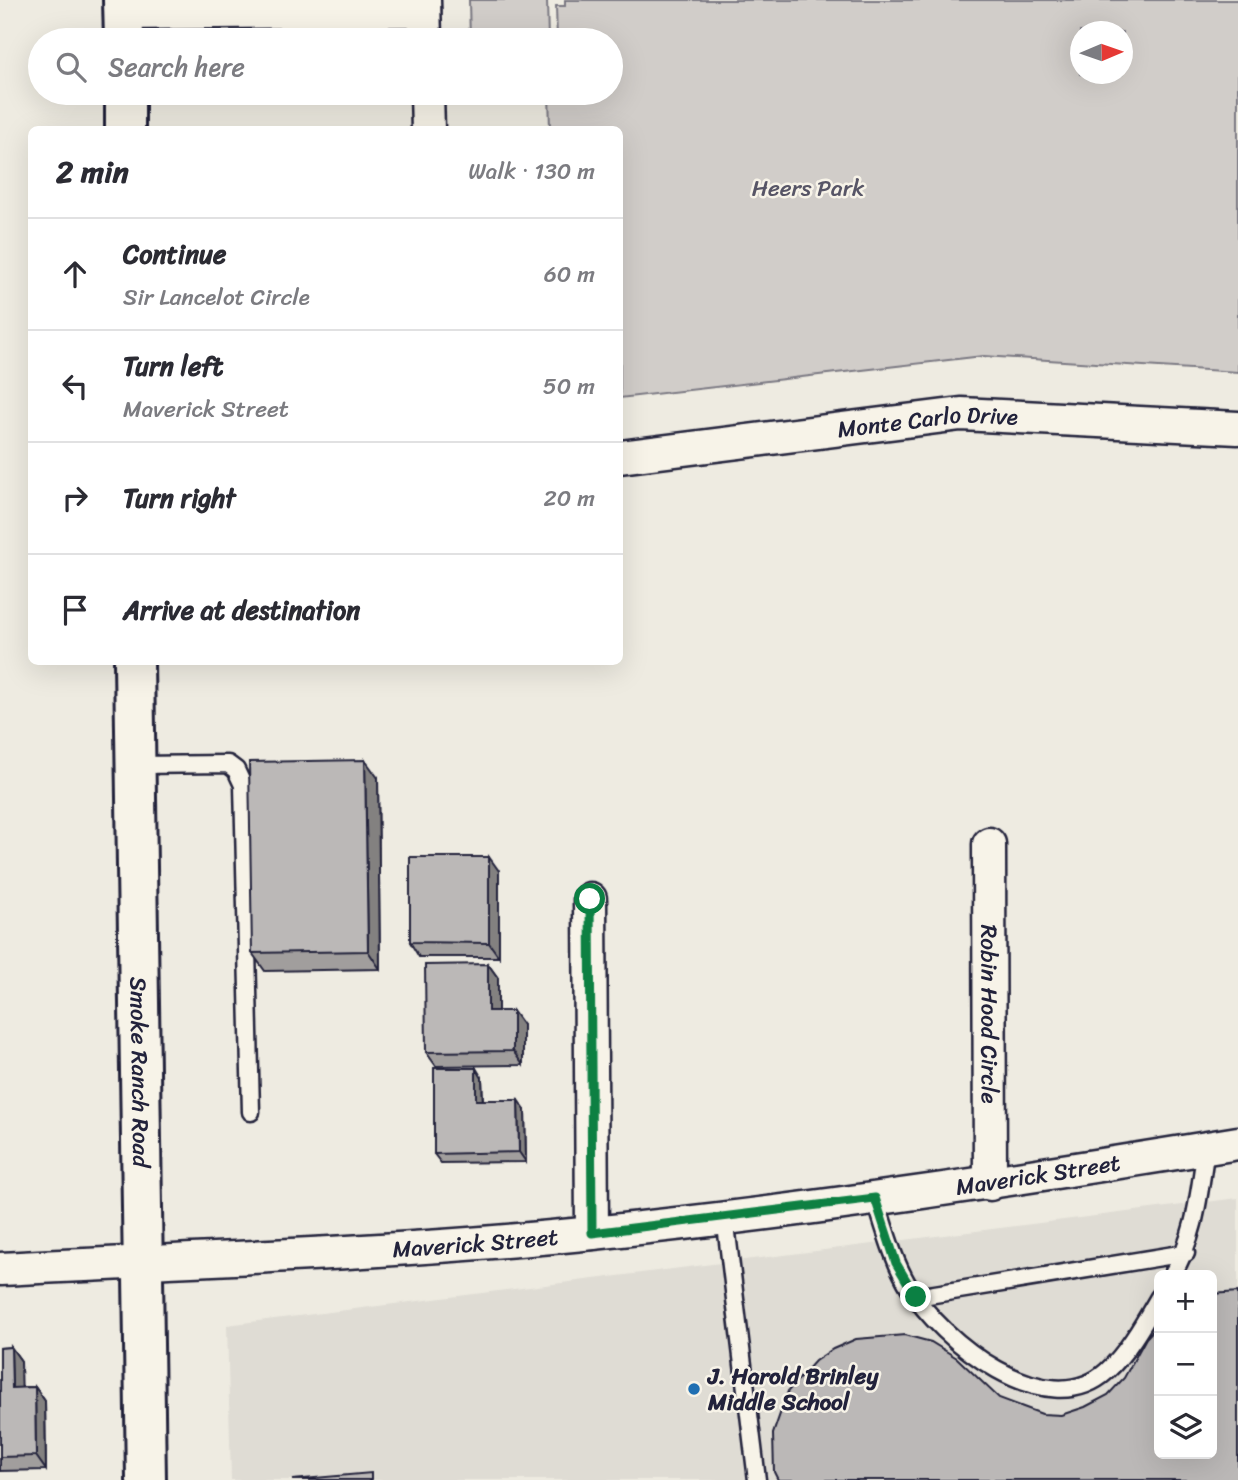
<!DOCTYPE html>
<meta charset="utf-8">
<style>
:root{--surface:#fff;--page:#f7f7f7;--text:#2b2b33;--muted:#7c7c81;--line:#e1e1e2}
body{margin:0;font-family:Sriracha,sans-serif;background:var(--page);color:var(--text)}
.controls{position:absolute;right:21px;bottom:21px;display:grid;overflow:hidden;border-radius:10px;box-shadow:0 7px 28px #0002}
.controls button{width:63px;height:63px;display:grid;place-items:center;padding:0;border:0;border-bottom:2px solid var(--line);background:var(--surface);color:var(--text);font:35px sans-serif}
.compass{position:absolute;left:1070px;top:21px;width:63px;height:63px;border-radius:50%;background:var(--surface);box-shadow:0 7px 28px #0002;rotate:88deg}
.stop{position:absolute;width:21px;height:21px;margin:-16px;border:5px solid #0b8043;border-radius:50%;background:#fff}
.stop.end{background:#0b8043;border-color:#fff;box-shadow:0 2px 7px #0008}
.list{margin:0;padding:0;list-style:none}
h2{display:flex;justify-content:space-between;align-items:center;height:91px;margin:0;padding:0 28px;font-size:30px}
h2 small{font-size:23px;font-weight:400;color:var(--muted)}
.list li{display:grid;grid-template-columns:46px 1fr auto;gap:21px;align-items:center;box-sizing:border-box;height:112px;padding:0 28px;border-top:2px solid var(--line)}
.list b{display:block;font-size:26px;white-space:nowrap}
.list p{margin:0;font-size:23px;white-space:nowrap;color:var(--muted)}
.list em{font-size:23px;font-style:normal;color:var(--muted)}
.icon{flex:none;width:38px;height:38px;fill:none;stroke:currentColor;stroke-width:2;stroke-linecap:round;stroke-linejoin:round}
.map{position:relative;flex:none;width:1238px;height:1480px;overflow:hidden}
.search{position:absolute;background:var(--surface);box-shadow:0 7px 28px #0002;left:28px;top:28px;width:595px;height:77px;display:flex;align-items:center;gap:18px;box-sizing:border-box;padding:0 24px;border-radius:38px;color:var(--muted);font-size:26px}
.panel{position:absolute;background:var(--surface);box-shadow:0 7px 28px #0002;left:28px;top:126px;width:595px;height:539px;border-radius:10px}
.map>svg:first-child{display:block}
.built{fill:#dfdcd4;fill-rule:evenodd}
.green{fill:#d1cdc9;stroke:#7a7882;stroke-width:2;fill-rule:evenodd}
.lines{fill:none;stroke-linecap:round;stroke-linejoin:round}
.lane-casing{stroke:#22223b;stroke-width:21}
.street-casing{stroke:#22223b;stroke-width:37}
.secondary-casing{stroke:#22223b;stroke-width:44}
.lane{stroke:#f7f3e8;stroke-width:16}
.street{stroke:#f7f3e8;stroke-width:32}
.secondary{stroke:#f7f3e8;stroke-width:38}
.wall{fill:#a19e9d;stroke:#22223b;stroke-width:2}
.shaded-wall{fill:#838180;stroke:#22223b;stroke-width:2}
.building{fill:#bbb8b7;stroke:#22223b;stroke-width:2}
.route{stroke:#0b8043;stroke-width:9}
.poi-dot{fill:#1f6fb2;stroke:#f7f3e8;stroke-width:2.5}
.labels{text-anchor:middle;stroke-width:5;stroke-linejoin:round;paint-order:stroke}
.park-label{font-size:23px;fill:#575566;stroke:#f7f3e8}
.street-label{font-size:23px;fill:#22223b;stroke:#f7f3e8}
.poi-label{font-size:23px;font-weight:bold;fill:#22223b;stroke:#f7f3e8;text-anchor:start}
</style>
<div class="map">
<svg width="1238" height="1480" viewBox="0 0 1238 1480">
<rect width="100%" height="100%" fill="#eeebe1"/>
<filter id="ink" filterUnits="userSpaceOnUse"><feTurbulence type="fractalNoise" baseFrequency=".0143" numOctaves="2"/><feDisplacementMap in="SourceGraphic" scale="14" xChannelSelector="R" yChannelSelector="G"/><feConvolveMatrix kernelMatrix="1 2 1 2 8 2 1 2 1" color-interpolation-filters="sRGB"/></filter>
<g filter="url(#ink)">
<path class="built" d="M1238,1198v282h-1007l-4,-155zM1159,1275h53v179h-53z"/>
<path class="green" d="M469,0h78l1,40h-78z
M565,0h673v372l-255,-16 -363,42v-268l-70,-1 -1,-36h62v-53h-54l-1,-34h9zM1080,32h42v42h-42z"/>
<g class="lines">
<g class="lane-casing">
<path id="lane" d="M135,765l93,-1 8,6 7,15 8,327
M875,1198c10,31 18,62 34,89 31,53 138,139 198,84 21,-19 38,-50 52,-74
M725,1217l32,263
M1172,1275c24,-39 27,-82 34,-127
M916,1297l270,-44"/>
</g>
<g class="street-casing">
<g id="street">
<path d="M424,0l1,40"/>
<path d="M124,13l300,-3"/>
<path d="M427,93l1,37"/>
<path id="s1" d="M620,457l341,-43 277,14"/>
<path id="s2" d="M989,844l1,340"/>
<path d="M590,899l2,334"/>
<path id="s3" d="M0,1269c198,-10 397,-16 593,-36 216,-22 431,-55 645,-90"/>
</g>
</g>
<g class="secondary-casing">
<g id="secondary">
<path d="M123,0l1,40"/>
<path d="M125,93v37"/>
<path id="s4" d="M134,662l12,818"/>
</g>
</g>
<use href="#lane" class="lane"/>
<use href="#street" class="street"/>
<use href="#secondary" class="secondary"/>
</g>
<path class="wall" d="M378,778l2,191 -115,2 -13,-18z
M499,871v86h-80l-9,-15z
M488,964l10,14v33l25,14v40l-87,1 -10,-14z
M482,1078l1,22 42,10 1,52 -85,1 -7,-9z
M11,1347l10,14v26h14l10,14 1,69 -46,1v-123z"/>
<path class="shaded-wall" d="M365,760l13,18 2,191 -12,-18z
M489,857l10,14v86l-10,-14z
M488,964l10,14v47l-10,-14z
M513,1011l10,14v40l-10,-14z
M476,1068l6,10 1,32 -7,-10z
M518,1100l7,10 1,52 -7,-10z
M11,1347l10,14 1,41 -10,-14z
M35,1387l10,14 1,69 -10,-14z"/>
<path class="building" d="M365,760l3,191 -116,2 -3,-191z
M410,857h79v86l-79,-1z
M488,964v47h25v40l-87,1 -1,-87z
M434,1068h42v32h42l1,52 -85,2z
M1238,1292v188h-460l-4,-8 -1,-38 15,-43 27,-30 18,-12 23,-10 49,-4 26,7 26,16 42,40 43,16 19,1 24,-8 23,-12 16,-17 22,-40 13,-14v130h53v-160z
M11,1347l1,41 23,-1 1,69 -36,1v-109z
M371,1473v7h-79z"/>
</g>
<g class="lines" filter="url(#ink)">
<path class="route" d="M590,899l2,334 283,-35 21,65 20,34"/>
</g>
<circle class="poi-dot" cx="694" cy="1389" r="7"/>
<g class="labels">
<g class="park-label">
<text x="808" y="196">Heers Park</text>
</g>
<g class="street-label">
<text dy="8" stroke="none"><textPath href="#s1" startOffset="310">Monte Carlo Drive</textPath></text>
<text dy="8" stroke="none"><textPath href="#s2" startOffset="170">Robin Hood Circle</textPath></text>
<text dy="8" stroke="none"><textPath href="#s4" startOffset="410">Smoke Ranch Road</textPath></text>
<text dy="8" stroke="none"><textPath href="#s3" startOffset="1043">Maverick Street</textPath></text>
<text dy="8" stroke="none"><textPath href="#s3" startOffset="476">Maverick Street</textPath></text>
</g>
<g class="poi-label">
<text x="708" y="1384">J. Harold Brinley<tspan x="708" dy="26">Middle School</tspan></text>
</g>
</g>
</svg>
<div class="controls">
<button>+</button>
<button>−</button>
<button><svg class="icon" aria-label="layers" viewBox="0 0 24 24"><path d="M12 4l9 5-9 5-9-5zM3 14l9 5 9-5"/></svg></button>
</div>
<svg class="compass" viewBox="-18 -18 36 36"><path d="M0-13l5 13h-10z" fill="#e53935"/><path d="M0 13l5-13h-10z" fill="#7c7c81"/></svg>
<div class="stop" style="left:590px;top:899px"></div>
<div class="stop end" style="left:916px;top:1297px"></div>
<div class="search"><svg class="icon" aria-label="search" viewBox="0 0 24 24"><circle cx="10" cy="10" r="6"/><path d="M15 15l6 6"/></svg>Search here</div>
<section class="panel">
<h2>2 min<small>Walk · 130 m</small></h2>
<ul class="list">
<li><svg class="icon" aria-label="ahead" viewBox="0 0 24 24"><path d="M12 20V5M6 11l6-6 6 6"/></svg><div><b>Continue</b><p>Sir Lancelot Circle</p></div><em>60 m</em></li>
<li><svg class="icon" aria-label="left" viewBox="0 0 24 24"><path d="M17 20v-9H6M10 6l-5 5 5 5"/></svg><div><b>Turn left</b><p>Maverick Street</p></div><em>50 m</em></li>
<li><svg class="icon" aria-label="right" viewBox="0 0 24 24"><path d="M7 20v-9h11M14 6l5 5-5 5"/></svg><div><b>Turn right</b></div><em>20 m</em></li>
<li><svg class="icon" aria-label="arrive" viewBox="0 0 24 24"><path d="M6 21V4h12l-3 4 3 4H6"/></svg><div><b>Arrive at destination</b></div></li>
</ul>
</section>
</div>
